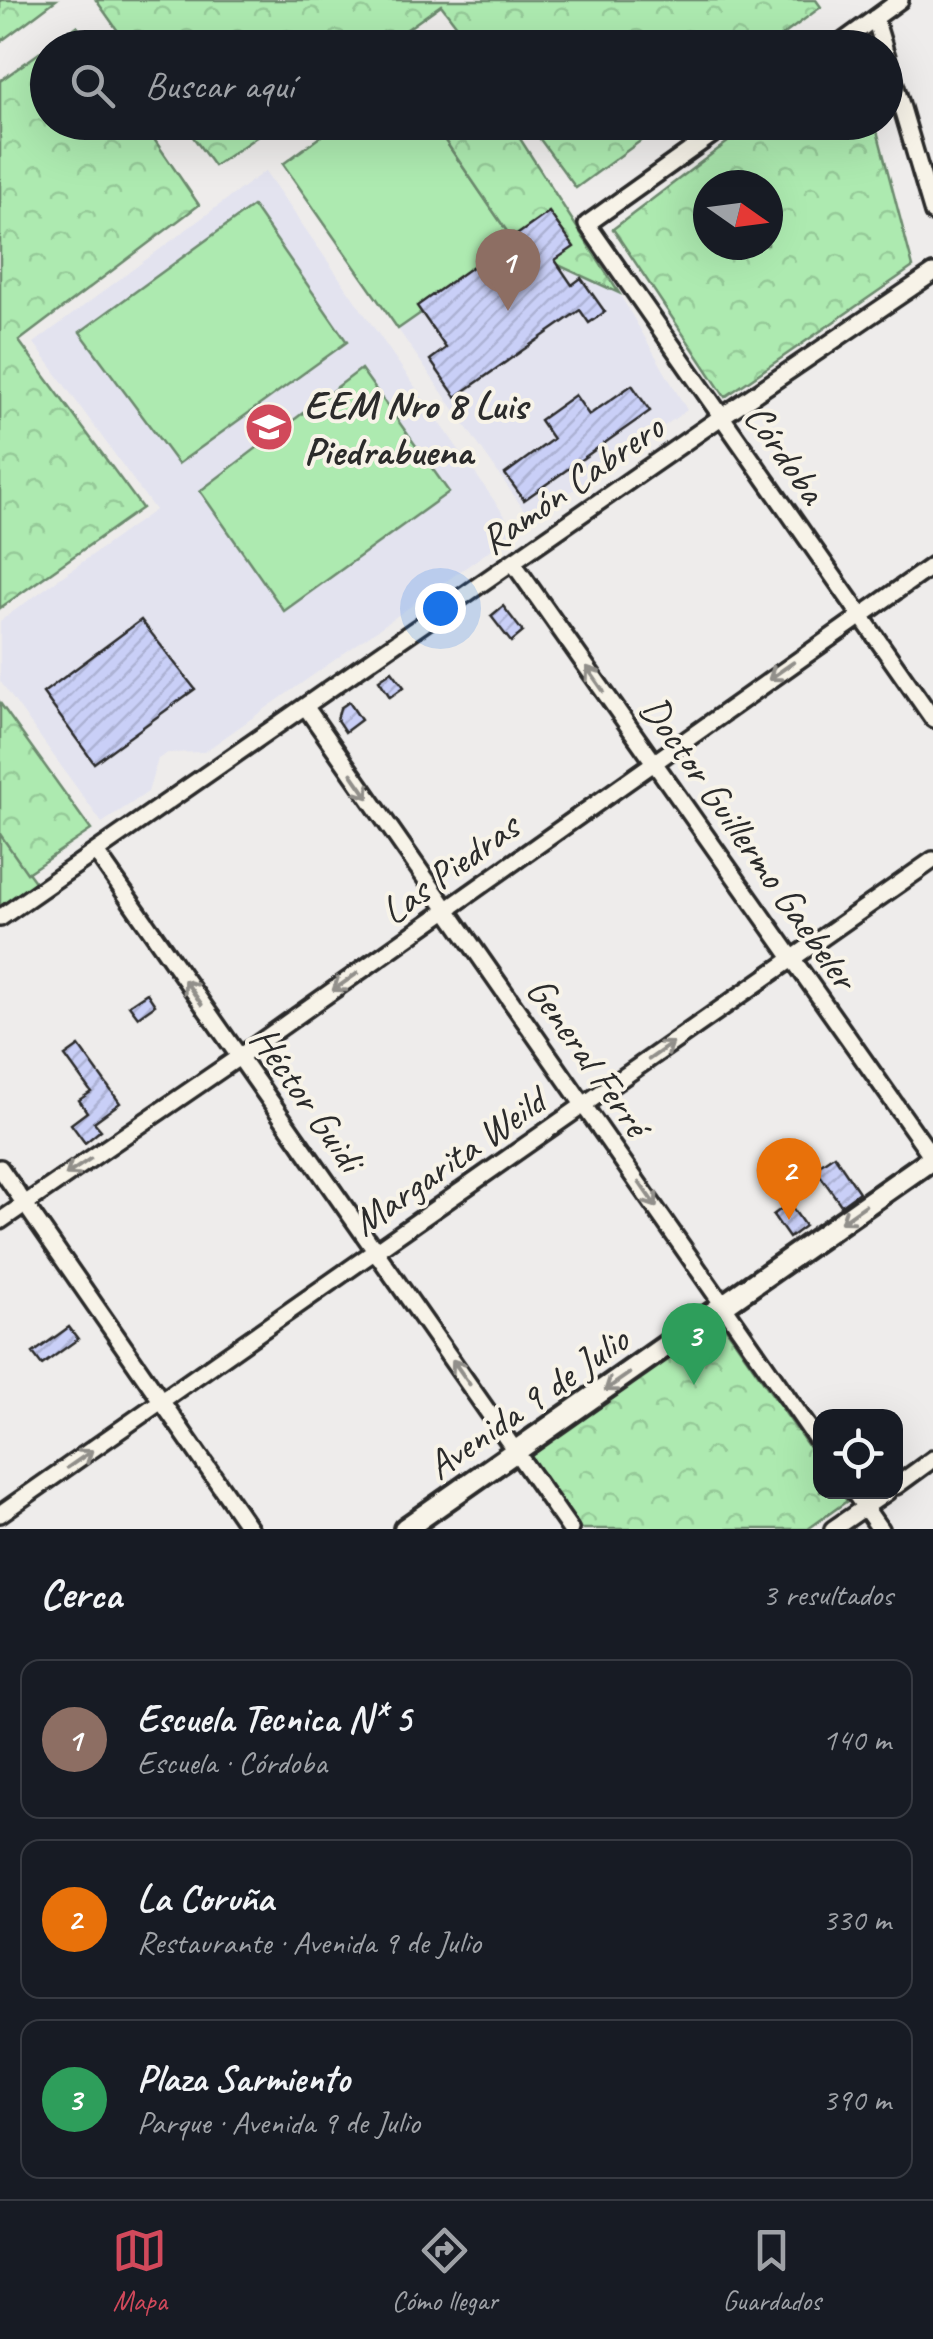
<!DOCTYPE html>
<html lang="es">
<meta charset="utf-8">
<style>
:root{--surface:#171b24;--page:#242831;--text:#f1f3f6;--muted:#9ea1a6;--line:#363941;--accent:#d1495b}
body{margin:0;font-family:Caveat,sans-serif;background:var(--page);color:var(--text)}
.controls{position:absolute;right:30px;bottom:30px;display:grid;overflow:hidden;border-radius:20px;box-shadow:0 10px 40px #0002}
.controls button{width:90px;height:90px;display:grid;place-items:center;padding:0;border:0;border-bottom:2px solid var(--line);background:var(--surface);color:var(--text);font:50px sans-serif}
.compass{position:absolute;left:693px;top:170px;width:90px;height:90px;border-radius:50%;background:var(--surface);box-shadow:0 10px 40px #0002;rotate:104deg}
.you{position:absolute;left:440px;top:608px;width:35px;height:35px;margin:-25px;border:8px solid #fff;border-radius:50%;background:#1a73e8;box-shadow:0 0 0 15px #1a73e833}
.badge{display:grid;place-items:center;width:65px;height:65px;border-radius:50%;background:var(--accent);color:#fff;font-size:32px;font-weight:700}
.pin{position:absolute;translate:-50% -82px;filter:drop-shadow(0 2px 5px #0008)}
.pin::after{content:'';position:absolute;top:52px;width:35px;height:30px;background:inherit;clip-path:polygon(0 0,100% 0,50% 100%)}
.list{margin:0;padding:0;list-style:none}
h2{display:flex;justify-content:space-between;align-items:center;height:130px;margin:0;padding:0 40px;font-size:42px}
h2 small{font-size:32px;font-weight:400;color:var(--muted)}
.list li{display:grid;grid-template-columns:65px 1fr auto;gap:30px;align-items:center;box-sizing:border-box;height:160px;margin:0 20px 20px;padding:0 20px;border:2px solid var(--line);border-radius:20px}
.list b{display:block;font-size:38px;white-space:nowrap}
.list p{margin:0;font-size:32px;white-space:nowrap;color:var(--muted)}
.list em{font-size:32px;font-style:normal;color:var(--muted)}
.icon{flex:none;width:55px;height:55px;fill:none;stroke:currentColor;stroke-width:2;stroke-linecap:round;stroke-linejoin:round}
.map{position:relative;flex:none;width:933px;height:1529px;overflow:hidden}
.search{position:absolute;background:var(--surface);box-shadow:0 10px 40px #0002;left:30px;right:30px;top:30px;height:110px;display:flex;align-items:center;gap:25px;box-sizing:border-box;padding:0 35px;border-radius:55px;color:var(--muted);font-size:38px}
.sheet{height:670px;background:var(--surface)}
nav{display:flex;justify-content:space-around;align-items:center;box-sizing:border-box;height:140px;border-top:2px solid var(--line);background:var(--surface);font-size:28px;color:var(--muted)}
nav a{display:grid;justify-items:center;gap:5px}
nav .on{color:var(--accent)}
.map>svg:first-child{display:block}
.built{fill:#e3e3ef}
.green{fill:#adeab0;stroke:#6c8a6e;stroke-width:2.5}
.park{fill:url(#park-crowns);stroke:#6c8a6e;stroke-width:2.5;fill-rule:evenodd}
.building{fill:url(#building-hatch);stroke:#2b2b2b;stroke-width:2.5}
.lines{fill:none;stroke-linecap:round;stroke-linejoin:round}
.minor-casing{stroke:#2b2b2b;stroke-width:22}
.tertiary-casing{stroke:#2b2b2b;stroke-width:28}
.minor{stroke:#f7f3e8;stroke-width:15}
.tertiary{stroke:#f7f3e8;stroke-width:20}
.oneway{stroke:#918f8a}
.labels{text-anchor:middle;stroke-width:8;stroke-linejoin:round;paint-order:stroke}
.poi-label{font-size:40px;font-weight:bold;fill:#2b2b2b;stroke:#f7f3e8;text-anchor:start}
.street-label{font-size:40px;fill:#2b2b2b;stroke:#f7f3e8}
</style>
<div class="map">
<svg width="933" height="1529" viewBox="0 0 933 1529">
<defs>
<pattern id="park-crowns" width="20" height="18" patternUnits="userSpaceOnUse" patternTransform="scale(2.5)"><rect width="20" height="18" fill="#adeab0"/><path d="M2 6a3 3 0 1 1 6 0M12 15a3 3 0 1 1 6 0" fill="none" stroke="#95c998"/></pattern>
<pattern id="building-hatch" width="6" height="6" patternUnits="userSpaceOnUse" patternTransform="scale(2.5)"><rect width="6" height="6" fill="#c9cff7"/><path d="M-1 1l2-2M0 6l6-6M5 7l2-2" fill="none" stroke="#adb2d4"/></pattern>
</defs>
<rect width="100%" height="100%" fill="#eeeceb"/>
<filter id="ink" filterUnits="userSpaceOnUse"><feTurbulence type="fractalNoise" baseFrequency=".01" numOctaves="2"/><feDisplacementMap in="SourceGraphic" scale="20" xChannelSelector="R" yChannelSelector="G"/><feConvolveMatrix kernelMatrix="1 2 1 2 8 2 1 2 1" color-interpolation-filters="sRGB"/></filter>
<g filter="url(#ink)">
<path class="built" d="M339,123h94l84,123 102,47 68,117 -156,110 -248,-356z
M265,171l251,361 -312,220 -36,1 -10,6 -10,33 -46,31 -102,-142v-60l155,-111 -121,-167z"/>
<path class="green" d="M339,123h94l84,123 -119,83 -115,-165z
M253,206l94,136 -169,122 -98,-132z
M361,369l88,123 -165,119 -84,-120z
M0,834l36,49 -36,25z"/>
<path class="park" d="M0,0h56l-56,42z
M96,0h720l5,7 -54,40h-294l-32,-42 -59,42 -252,1z
M77,26l14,21 -43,1v74l95,1 56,82 -180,136 123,167 -142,100v-527z
M754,122l121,1 38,144 -188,130 -112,-168zM708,185h60v60h-60z
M183,123h94l-63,43z
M433,123h77l109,170 -102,-47z
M528,123h137l-89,65z
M0,703l91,127 -64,43 -27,-39z
M719,1318l101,145v29h20l7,9 -39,28h-227l-54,-76z"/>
<path class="building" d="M549,212l25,35 -19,13 17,25 9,-7 24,34 -16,11 -9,-13 -124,87 -26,-37 16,-12 -29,-42z
M632,385l18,26 -126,89 -19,-26 48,-35 -13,-19 35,-25 14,20z
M503,606l20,26 -12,10 -20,-26z
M141,620l54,69 -101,74 -51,-70z
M392,671l12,16 -14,10 -11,-17z
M349,702l12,18 -16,12 -8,-12 3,-12z
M147,993l8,12 -17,12 -9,-12z
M79,1046l41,57 -26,19 7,8 -16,13 -14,-19 16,-12 -8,-12 12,-8 -26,-36z
M834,1155l25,37 -18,13 -26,-37z
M789,1203l16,23 -16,12 -16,-23z
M69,1327l9,12 -36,26 -9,-12z"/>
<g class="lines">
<g class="minor-casing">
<path id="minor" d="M875,18l9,30
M834,48l66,-48
M886,54l47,159
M730,122l-143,102 346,495
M514,564l419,594
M305,706l515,738
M96,852l474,677
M0,918l721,-501 212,-144
M0,1168l250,361
M0,1221l239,-164 694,-492
M896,1486l37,-27
M854,1492l26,37
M0,1514l933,-654
M833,1529l54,-37"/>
</g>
<g class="tertiary-casing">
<path id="tertiary" d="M405,1529l528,-371"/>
</g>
<use href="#minor" class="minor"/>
<use href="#tertiary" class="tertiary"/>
</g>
<defs><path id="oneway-shaft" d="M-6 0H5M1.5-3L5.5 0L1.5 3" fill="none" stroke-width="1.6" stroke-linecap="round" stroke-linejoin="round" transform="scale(2.5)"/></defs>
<g class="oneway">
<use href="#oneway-shaft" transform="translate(781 671) rotate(145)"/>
<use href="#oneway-shaft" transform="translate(595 679) rotate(-125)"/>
<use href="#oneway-shaft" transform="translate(360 786) rotate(55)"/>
<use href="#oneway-shaft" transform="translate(345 982) rotate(145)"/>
<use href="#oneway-shaft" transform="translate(193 992) rotate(-125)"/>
<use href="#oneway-shaft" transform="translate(661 1051) rotate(-35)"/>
<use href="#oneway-shaft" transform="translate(78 1167) rotate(146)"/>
<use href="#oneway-shaft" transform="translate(648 1195) rotate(55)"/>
<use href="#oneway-shaft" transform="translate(853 1214) rotate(145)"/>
<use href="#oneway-shaft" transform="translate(461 1372) rotate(-125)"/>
<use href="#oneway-shaft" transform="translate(617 1382) rotate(145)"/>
<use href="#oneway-shaft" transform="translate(80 1459) rotate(-35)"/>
</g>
</g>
<defs>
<g id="school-disc" transform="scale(2.5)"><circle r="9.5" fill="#d1495b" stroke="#f7f3e8"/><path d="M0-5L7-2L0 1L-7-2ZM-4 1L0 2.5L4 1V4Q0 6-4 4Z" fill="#fff"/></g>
</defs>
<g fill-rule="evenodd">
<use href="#school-disc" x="269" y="427"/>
</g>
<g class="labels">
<g class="poi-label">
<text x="304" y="418">EEM Nro 8 Luis<tspan x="304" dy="46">Piedrabuena</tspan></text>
</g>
<g class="street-label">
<text transform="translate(786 453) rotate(55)" y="14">Córdoba</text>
<text transform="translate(571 483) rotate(-35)" y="14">Ramón Cabrero</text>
<text transform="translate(750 842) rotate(55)" y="14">Doctor Guillermo Gaebeler</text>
<text transform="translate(449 868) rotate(-36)" y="14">Las Piedras</text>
<text transform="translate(589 1056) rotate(55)" y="14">General Ferré</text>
<text transform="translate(308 1098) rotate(55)" y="14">Héctor Guidi</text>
<text transform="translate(448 1161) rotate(-35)" y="14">Margarita Weild</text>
<text transform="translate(527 1402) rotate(-35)" y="14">Avenida 9 de Julio</text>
</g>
</g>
</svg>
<div class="controls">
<button><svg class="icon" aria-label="locate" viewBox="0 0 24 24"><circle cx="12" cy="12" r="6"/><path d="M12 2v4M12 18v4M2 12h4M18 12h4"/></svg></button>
</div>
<svg class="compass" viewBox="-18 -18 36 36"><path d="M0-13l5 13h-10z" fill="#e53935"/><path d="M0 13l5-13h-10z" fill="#9ea1a6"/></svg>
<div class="you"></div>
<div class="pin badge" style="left:508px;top:311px;background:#8d6e63">1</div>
<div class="pin badge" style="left:789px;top:1220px;background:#e8710a">2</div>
<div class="pin badge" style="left:694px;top:1385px;background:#2e9e5b">3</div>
<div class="search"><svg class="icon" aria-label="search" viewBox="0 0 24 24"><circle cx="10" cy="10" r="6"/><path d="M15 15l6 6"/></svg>Buscar aquí</div>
</div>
<section class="sheet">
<h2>Cerca<small>3 resultados</small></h2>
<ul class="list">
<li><span class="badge" style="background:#8d6e63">1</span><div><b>Escuela Tecnica N* 5</b><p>Escuela · Córdoba</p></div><em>140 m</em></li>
<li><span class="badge" style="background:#e8710a">2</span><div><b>La Coruña</b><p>Restaurante · Avenida 9 de Julio</p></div><em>330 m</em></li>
<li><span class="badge" style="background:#2e9e5b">3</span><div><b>Plaza Sarmiento</b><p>Parque · Avenida 9 de Julio</p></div><em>390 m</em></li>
</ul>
</section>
<nav>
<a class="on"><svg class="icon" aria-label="map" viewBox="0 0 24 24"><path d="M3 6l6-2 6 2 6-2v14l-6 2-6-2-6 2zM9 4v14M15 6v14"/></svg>Mapa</a>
<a><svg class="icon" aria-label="directions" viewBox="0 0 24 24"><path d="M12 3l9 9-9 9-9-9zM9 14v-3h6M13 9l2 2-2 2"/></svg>Cómo llegar</a>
<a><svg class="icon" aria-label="saved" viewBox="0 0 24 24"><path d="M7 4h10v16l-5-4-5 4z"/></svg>Guardados</a>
</nav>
